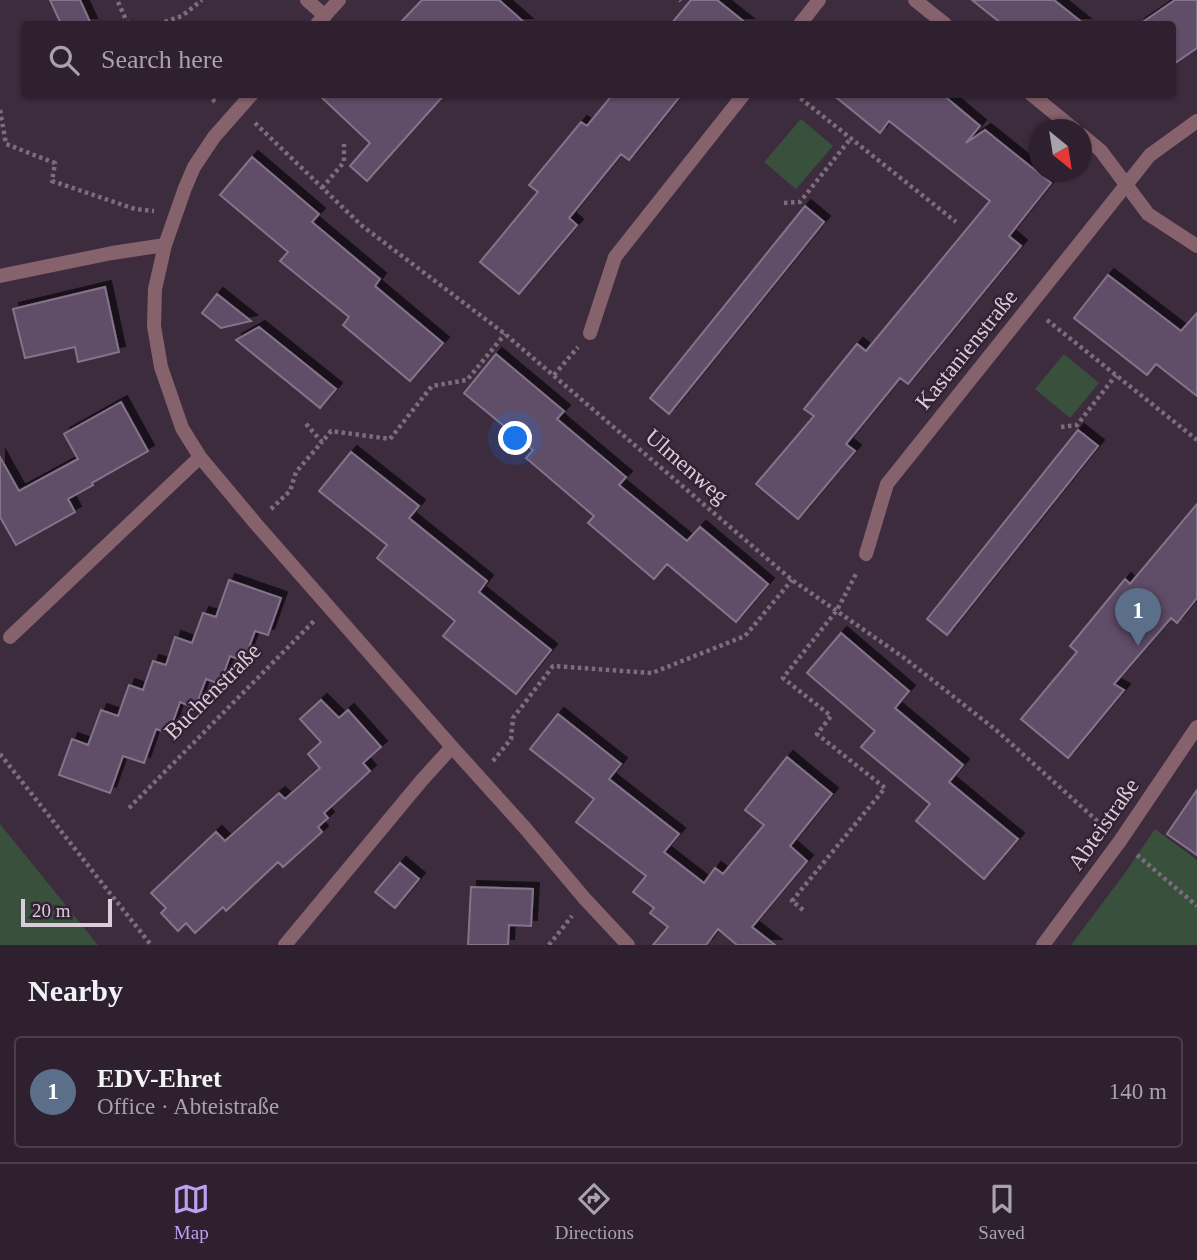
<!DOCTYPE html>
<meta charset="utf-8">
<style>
:root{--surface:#2e202e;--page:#3a2d3a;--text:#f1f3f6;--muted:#a7a3aa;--line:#493e4a;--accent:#bca0f2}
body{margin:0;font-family:"Times New Roman",serif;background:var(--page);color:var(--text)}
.compass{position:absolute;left:1029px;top:119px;width:63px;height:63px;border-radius:50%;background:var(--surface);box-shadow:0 2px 5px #0004;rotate:150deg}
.scale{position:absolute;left:21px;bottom:18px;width:91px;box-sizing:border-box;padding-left:7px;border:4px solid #d9cdd9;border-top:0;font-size:19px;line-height:24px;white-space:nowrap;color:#d9cdd9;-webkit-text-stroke:5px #332134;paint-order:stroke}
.you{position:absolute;left:516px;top:439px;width:24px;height:24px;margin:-18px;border:5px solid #fff;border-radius:50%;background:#1a73e8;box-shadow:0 0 0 10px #1a73e833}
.badge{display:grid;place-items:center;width:46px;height:46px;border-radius:50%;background:var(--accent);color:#fff;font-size:23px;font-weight:700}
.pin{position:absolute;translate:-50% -58px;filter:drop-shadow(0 2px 4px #0008)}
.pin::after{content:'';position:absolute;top:37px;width:24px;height:21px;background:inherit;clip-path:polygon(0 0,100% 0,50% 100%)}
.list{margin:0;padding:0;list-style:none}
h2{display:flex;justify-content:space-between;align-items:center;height:91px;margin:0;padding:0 28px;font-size:30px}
h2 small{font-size:23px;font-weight:400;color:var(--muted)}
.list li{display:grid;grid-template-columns:46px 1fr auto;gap:21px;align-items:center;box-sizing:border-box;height:112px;margin:0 14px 14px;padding:0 14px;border:2px solid var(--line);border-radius:7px}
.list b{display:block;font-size:26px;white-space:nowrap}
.list p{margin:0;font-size:23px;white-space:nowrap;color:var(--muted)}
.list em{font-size:23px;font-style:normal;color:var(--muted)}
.icon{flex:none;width:38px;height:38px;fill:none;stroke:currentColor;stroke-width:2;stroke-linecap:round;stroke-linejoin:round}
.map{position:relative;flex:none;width:1197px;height:945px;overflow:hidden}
.search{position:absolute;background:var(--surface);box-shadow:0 2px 5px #0004;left:21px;right:21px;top:21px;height:77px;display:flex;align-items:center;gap:18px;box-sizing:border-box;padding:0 24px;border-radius:7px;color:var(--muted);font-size:26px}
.sheet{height:217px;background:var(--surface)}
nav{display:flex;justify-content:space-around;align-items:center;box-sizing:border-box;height:98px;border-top:2px solid var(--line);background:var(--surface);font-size:19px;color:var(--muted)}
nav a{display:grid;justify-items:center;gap:4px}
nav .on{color:var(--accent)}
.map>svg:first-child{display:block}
.green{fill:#39513c}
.building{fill:#604d68;stroke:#84738b;stroke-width:2;filter:url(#shadow)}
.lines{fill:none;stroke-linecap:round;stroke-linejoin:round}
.path{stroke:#7c6d7d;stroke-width:4.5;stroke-dasharray:3.5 3.5;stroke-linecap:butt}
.lane{stroke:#86626c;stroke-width:14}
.street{stroke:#86626c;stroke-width:14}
.labels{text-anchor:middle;stroke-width:5;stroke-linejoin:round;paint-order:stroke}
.street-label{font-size:23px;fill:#d9cdd9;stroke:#332134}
</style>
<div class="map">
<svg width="1197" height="945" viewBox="0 0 1197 945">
<defs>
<filter id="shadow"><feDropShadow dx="6" dy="-6" stdDeviation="0" flood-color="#0009"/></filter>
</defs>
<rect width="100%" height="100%" fill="#3d2b3e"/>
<path class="green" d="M801,119l32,27 -37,43 -32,-27z
M1064,354l35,29 -29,35 -35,-29z
M0,824l98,121h-98z
M1155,829l42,31v85h-126l54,-72z"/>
<path class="building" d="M50,0h30l11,24h-30z
M422,0h77l27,24h-127z
M691,0h26l30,24h-76z
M972,0h82l30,24h-82z
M1175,0h22v48l-25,17v-41h-32z
M318,94h127l-78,87 -17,-15 20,-23z
M613,94h69l-53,66 -8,-6 -52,64 8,7 -58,69 -39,-32 58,-70 -9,-7 52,-63 6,4z
M832,94h110l38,32 -14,17 19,-13 66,53 -42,53 12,10 -113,138 -8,-6 -54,66 9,7 -57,68 -42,-35 58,-68 -10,-7 53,-65 9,7 124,-150 -101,-80 -9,12z
M252,157l67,57 -7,8 68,57 -5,7 68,57 -33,38 -67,-56 6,-8 -69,-56 8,-9 -68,-57z
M805,206l19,16 -155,192 -19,-16z
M1108,275l73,56 16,-18v83l-41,-32 -9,11 -73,-57z
M105,287l14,65 -41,10 -3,-15 -50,11 -12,-49z
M217,294l34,27 -30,7 -19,-15z
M259,327l77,62 -16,19 -84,-68z
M496,354l68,57 -7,8 69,58 -7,8 68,56 13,-14 68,57 -32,38 -69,-58 -13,15 -66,-56 6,-7 -68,-58 7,-8 -69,-57z
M121,402l27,49 -56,32 1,2 -25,14 7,13 -59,33 -16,-28v-60l19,34 59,-32 -14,-25z
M1078,430l20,16 -151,189 -20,-16z
M351,452l68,54 -10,12 78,63 -8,11 72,58 -35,44 -73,-58 12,-15 -78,-63 10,-13 -68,-54z
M1197,504v94l-20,25 -6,-5 -57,66 10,6 -56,68 -47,-39 56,-67 -7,-6 55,-67 5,5z
M229,580l52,18 -13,37 -13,-4 -11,30 -14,-5 -10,28 -14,-5 -11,29 -15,-6 -11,31 -13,-4 -12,34 -21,-7 -13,37 -51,-18 13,-36 16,6 13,-35 17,6 11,-31 14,5 10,-29 13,4 9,-28 17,6 11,-30 13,4z
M841,633l68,58 -14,17 68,57 -14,17 69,57 -34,40 -68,-58 14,-17 -69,-57 14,-16 -68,-58z
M321,700l18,18 9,-8 33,37 -18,16 7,8 -46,42 4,5 -10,9 4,5 -39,35 -5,-5 -52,49 -3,-4 -28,26 -9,-10 -8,8 -17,-18 5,-5 -15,-15 65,-61 9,9 54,-48 6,6 35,-31 -12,-14 13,-12 -21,-23z
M558,714l63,50 -12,15 70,55 -15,18 40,31 11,-15 8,6 41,-49 -19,-15 42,-53 45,37 -42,52 17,15 -55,66 23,18h-38l-19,-16 -12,16h-53l15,-18 -18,-14 4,-5 -21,-16 13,-16 -70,-54 18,-23 -64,-50z
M1197,790v65l-30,-21z
M400,863l19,16 -24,29 -20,-16z
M471,887l62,2 -2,37 -22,-1 -1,20h-40z"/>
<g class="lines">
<path class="path" d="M680,0l1,1
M118,2l10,22
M158,24l24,-8 20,-16
M208,94l7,8
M795,94l161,128
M0,110l6,34 49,19 -3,18 83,28 19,2
M255,123l106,102 144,109 287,246 111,77 93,73 108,97
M322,188l22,-26v-18
M784,203l16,-1 51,-64
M1047,320l150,120
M554,375l24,-28
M306,424l16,18 9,-11 59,8 42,-53 35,-6 38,-46
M1061,427l16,-2 39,-50
M271,509l19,-18 6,-19 26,-30
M0,754l151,191
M493,761l18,-22 2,-21 40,-52 99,7 93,-37 47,-56
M129,808l186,-188
M1137,855l60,51
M803,910l-11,-9 93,-113 -68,-54 14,-18 -48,-38 54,-68 19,-36
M549,945l23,-29"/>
<path class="lane" d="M307,0l18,16"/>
<path class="street" d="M915,0l30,24
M317,24l22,-24
M800,24l19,-24
M252,94l-38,43 -20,30 -9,21 -20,57 -10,44 -1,37 7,41 21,61 18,29 56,67 196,223 73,81 60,71 43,46
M1031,94l44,36
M1082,135l19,16 47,63 49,32
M0,276l112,-23 53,-8
M590,333l25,-76 129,-163
M866,554l21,-70 263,-329 47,-34
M10,637l190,-180
M285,945l137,-165 30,-33
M1043,945l77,-104 77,-114"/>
</g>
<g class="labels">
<g class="street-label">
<text transform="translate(966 349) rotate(-51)" y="8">Kastanienstraße</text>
<text transform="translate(687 466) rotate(41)" y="8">Ulmenweg</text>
<text transform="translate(212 691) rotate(-45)" y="8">Buchenstraße</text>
<text transform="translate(1103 824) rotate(-55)" y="8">Abteistraße</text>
</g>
</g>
</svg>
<svg class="compass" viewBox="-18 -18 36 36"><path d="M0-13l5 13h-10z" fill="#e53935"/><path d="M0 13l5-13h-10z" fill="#a7a3aa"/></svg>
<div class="scale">20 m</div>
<div class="you"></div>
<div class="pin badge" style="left:1138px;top:646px;background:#5c6f8a">1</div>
<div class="search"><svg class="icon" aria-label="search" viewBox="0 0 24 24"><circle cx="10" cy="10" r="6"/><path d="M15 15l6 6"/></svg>Search here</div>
</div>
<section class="sheet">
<h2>Nearby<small></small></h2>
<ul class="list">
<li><span class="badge" style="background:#5c6f8a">1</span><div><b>EDV-Ehret</b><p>Office · Abteistraße</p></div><em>140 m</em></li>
</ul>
</section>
<nav>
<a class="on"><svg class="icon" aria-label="map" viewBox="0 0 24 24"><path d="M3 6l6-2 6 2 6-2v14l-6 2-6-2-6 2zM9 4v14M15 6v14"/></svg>Map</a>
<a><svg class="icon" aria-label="directions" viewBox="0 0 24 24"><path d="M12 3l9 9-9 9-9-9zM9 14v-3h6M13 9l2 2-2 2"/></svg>Directions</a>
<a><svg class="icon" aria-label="saved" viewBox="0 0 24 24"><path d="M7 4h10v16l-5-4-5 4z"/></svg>Saved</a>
</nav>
